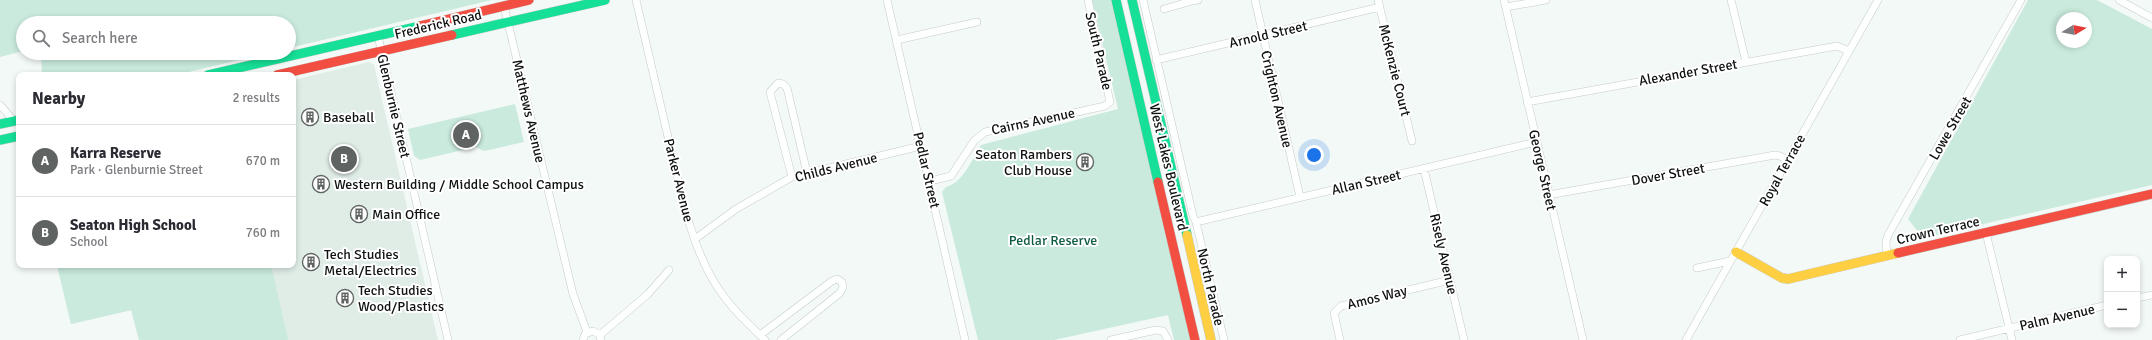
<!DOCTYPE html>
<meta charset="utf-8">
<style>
:root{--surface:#fff;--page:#f7f7f7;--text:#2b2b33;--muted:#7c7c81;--line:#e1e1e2;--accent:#5f6361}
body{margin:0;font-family:Signika,sans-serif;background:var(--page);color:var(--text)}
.controls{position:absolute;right:12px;bottom:12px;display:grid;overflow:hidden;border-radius:8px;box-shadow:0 2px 6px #0003}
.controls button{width:36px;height:36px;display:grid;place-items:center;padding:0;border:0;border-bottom:1px solid var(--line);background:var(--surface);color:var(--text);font:20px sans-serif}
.compass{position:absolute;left:2056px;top:12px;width:36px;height:36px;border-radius:50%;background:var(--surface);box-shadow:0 2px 6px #0003;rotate:80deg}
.you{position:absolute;left:1314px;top:155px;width:14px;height:14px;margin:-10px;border:3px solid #fff;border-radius:50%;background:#1a73e8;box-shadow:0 0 0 6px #1a73e833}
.badge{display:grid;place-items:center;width:26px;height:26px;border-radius:50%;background:var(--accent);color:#fff;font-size:13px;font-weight:700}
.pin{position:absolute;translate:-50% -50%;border:2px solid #fff;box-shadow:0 1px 4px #0006}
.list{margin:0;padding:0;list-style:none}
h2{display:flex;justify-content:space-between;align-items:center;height:52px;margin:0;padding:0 16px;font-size:17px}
h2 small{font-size:13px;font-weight:400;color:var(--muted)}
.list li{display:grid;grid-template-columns:26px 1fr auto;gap:12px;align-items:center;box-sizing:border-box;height:72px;padding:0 16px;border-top:1px solid var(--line)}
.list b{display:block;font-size:15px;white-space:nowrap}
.list p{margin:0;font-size:13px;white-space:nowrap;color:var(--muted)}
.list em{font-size:13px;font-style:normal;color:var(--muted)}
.icon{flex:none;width:22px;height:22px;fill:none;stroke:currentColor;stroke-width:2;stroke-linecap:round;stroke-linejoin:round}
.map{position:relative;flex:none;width:2152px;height:340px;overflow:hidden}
.search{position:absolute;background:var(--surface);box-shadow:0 2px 6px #0003;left:16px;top:16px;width:280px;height:44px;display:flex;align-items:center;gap:10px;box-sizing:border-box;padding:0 14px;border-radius:22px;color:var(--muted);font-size:15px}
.panel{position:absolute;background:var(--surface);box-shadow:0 2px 6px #0003;left:16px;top:72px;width:280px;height:196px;border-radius:8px}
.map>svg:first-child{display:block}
.built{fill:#e0ede7}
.green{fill:#c9eadc;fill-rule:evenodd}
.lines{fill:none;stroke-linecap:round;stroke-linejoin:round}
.street-casing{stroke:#c7cbc9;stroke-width:8}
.fast-casing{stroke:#c7cbc9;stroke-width:10}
.slow-casing{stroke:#c7cbc9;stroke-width:10}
.jam-casing{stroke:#c7cbc9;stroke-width:10}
.street{stroke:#fdfefe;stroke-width:7}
.fast{stroke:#16e098;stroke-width:9}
.slow{stroke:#ffcf43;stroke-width:9}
.jam{stroke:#f24e42;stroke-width:9}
.labels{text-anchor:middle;stroke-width:4;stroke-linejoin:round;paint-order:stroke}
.street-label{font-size:14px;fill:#0f1211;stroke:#fff}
.poi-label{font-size:14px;fill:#0f1211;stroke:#fff;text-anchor:start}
.park-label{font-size:14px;fill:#0d5b43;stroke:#fff}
</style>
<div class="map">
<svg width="2152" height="340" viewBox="0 0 2152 340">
<rect width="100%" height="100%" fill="#f3f9f6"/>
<path class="built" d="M369,62l5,3 64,275h-299l-7,-30 -61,14 -14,-59h236v-185z"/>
<path class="green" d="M0,0h492l-203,48v-25h-266v28l-23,6z
M1092,0h19l80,340h-17l-6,-25 -114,25h-76l-36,-148 4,-5c17,-4 26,-28 35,-42l137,-36z
M2028,0h69l55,29v156l-229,53 -15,-19zM2062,18h24v24h-24z
M41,53h228l-93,22h-134z
M515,104l9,38 -40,9 -8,-4 -56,13 -6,-4 -6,-27z
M57,265h214l17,75h-149l-8,-30 -60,14z"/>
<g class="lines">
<g class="street-casing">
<path id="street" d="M636,0c12,51 24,102 36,154 10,42 19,89 41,126 14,24 32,41 52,60
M887,0l78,340
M1143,0l50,216 3,6 28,118
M1255,0l45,197
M1378,0l34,141
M1504,0l79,340
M1731,0l15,62
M2119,0l33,18
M1185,2l13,-2
M504,6l69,288 14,38
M1506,7l40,-7
M1164,9l25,-7
M378,36l70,304
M897,40l80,-18
M1156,60l224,-53
M1527,102l310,-56 12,5
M0,105l14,16
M1424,169l40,171
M792,177l-22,-85 8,-9 5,1 4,4 20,85
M930,181l21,-5 23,-35 11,-9 120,-26 5,-4 -22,-102
M1548,195l227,-40 5,1 7,4
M1196,222l340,-80
M1986,233l26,107
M695,239l41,-30 56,-32 129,-31
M1887,256l-1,-15 2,-6 133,-235
M1697,268l33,-7
M2137,298l15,-3
M600,335l48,-41 21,-24
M760,335l72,-54 5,-2 5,3 1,5 -3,6 -59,47
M583,340l2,-6 8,-3 6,3 2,6
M1111,340l45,-10 7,1 5,9
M1340,340l-6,-27 7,-7 109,-26
M1686,340l192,-340
M1960,340l147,-35"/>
</g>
<g class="fast-casing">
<path id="fast" d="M1116,0l42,182
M1132,0l55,235
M452,35l153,-35
M208,75l212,-49
M0,124l19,-4
M0,140l19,-4"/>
</g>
<g class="slow-casing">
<path id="slow" d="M1187,235l24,105
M1736,252l46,26 6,1 110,-26"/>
</g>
<g class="jam-casing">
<path id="jam" d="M420,26l109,-26
M277,75l175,-40
M1158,182l37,158
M1898,253l254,-59"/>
</g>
<use href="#street" class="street"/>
<use href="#fast" class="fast"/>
<use href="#slow" class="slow"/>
<use href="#jam" class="jam"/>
</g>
<defs>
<g id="building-ring" transform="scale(0.9)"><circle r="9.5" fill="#fff" stroke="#5f6361" stroke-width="1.5"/><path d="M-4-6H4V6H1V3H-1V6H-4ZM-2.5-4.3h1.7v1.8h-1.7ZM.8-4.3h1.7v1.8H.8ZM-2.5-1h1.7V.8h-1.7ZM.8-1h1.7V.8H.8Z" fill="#5f6361"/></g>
</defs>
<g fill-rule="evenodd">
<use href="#building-ring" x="310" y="117"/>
<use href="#building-ring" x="1085" y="162"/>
<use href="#building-ring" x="321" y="184"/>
<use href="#building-ring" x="359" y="214"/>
<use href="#building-ring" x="311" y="262"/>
<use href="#building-ring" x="345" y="298"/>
</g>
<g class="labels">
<g class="street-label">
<text transform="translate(438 24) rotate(-13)" y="5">Frederick Road</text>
<text transform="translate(1268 34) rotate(-13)" y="5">Arnold Street</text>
<text transform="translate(1099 51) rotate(77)" y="5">South Parade</text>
<text transform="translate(1395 70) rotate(76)" y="5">McKenzie Court</text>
<text transform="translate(1688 72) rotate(-10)" y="5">Alexander Street</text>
<text transform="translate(1277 99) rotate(77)" y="5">Crighton Avenue</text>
<text transform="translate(394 106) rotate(77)" y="5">Glenburnie Street</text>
<text transform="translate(529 111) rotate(77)" y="5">Matthews Avenue</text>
<text transform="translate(1033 121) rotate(-12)" y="5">Cairns Avenue</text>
<text transform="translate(1950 128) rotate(-60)" y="5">Lowe Street</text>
<text transform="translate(836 167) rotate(-14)" y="5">Childs Avenue</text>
<text transform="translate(1169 167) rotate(77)" y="5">West Lakes Boulevard</text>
<text transform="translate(927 170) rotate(77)" y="5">Pedlar Street</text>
<text transform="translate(1543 170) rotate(77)" y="5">George Street</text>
<text transform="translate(1782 170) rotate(-61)" y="5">Royal Terrace</text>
<text transform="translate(1668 174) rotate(-10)" y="5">Dover Street</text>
<text transform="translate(679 180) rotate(76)" y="5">Parker Avenue</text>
<text transform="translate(1366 182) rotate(-13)" y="5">Allan Street</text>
<text transform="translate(1938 230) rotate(-13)" y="5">Crown Terrace</text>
<text transform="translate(1444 254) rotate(77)" y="5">Risely Avenue</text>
<text transform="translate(1211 287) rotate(77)" y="5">North Parade</text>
<text transform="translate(1377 297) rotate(-14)" y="5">Amos Way</text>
<text transform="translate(2057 317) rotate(-13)" y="5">Palm Avenue</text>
</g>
<g class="poi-label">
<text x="323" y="122">Baseball</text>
<text x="1072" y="159" text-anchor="end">Seaton Rambers<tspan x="1072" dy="16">Club House</tspan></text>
<text x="334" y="189">Western Building / Middle School Campus</text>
<text x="372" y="219">Main Office</text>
<text x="324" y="259">Tech Studies<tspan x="324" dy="16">Metal/Electrics</tspan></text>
<text x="358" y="295">Tech Studies<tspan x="358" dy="16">Wood/Plastics</tspan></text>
</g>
<g class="park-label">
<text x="1053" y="245">Pedlar Reserve</text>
</g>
</g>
</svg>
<div class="controls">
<button>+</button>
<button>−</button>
</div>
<svg class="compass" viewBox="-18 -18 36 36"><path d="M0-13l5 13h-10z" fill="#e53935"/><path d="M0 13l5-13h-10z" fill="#7c7c81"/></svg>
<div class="you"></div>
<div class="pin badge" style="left:466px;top:135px">A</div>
<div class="pin badge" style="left:344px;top:159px">B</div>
<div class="search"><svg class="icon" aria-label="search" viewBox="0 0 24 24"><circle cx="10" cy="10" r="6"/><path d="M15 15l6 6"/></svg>Search here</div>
<section class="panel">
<h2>Nearby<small>2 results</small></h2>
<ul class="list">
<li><span class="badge">A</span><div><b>Karra Reserve</b><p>Park · Glenburnie Street</p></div><em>670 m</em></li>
<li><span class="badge">B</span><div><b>Seaton High School</b><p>School</p></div><em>760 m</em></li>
</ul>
</section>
</div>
